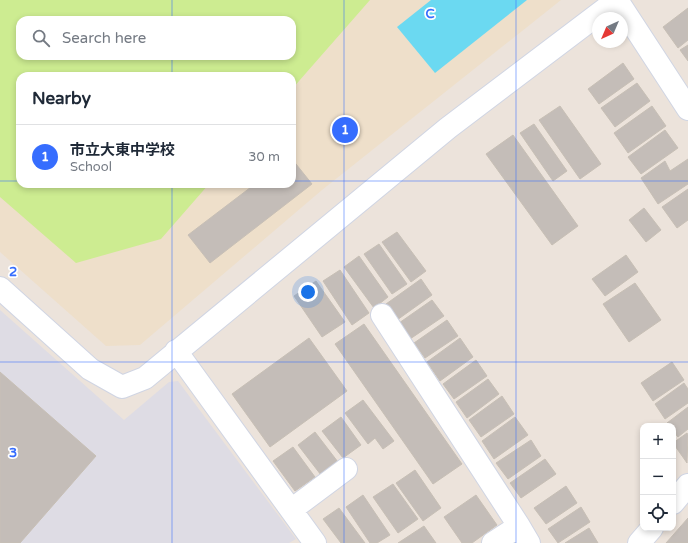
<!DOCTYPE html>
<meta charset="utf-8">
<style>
:root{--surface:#fff;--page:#f6f6f7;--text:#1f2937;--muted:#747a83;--line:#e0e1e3;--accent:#366dfe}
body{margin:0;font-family:"Varela Round","Noto Sans JP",sans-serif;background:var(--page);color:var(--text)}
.controls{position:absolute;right:12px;bottom:12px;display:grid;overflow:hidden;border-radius:8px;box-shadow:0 2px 6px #0003}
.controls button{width:36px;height:36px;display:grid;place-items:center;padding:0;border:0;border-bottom:1px solid var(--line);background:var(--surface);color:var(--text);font:20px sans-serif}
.compass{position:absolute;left:592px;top:12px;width:36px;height:36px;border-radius:50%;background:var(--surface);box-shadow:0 2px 6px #0003;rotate:224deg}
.you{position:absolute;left:308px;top:292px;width:14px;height:14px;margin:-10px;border:3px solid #fff;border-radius:50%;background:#1a73e8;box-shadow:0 0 0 6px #1a73e833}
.badge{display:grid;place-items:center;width:26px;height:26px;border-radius:50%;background:var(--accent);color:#fff;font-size:13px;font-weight:700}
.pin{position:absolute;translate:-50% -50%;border:2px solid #fff;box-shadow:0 1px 4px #0006}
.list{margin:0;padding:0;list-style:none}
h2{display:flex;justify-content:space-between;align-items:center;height:52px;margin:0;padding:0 16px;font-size:17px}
h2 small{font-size:13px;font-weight:400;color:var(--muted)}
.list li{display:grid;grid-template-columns:26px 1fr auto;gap:12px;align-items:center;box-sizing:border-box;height:64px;padding:0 16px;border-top:1px solid var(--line)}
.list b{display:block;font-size:15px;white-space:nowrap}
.list p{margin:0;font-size:13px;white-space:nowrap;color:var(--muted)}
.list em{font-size:13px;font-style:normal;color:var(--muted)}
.icon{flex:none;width:22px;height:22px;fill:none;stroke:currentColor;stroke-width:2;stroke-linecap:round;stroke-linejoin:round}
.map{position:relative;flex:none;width:688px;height:543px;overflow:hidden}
.search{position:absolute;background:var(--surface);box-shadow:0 2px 6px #0003;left:16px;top:16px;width:280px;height:44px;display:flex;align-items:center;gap:10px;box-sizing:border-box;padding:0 14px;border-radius:12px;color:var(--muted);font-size:15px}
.panel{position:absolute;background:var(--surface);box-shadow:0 2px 6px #0003;left:16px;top:72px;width:280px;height:116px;border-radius:12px}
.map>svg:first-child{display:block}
.industrial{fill:#dedce4}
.education{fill:#eedfca;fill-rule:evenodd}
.pitch{fill:#cdec91;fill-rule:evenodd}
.water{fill:#6bd9f1}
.building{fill:#c4bdb8;stroke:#c7bfb5}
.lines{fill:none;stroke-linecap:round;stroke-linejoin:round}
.minor-casing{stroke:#d0d5e3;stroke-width:24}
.minor{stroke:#fff;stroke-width:22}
.grid{fill:none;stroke:#366dfe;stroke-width:1;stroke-opacity:0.55}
.grid-label{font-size:13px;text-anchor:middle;font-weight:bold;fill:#366dfe;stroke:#fff;stroke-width:3.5;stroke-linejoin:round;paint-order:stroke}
</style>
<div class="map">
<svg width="688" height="543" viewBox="0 0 688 543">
<rect width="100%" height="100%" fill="#ece3db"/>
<path class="industrial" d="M0,310l124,110 45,-38 9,-1 118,158 -7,4h-289z"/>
<path class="education" d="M0,0h561l-239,190 -182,155 -34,1 -106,-94zM20,20h272v36h-272zM20,76h272v108h-272z"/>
<path class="pitch" d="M0,0h370l-78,89v-13h-272v108h189l-48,55 -85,24 -76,-66zM20,20h272v36h-272z"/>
<path class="water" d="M431,0h96l-92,73 -38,-46z"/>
<path class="building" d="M688,8v32l-10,8 -15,-21z
M688,45v16l-8,-11z
M623,63l11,16 -35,25 -11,-15z
M637,83l13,18 -35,26 -14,-19z
M560,106l41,58 -21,15 -41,-59z
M652,106l14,20 -38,27 -14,-20z
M534,124l33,47 -14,10 -33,-48z
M665,130l13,18 -37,26 -13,-17z
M513,135l65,91 -26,19 -66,-91z
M292,159l20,25 -102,79 -22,-28 67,-51h37z
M688,159v25l-30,20 -17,-26 24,-17 5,10z
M688,189v31l-11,8 -15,-21z
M644,208l17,22 -15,12 -17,-22z
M397,232l29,39 -15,11 -29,-40z
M379,244l28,40 -15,10 -28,-40z
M626,255l12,17 -33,24 -13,-17z
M359,256l29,41 -14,11 -30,-41z
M340,270l29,43 -17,12 -29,-44z
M421,279l11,16 -35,25 -11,-16z
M316,281l29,41 -23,15 -28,-41z
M635,283l26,37 -32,22 -26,-38z
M432,300l12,16 -34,23 -11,-16z
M447,320l11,16 -33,22 -11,-15z
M364,324l98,140 -29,20 -98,-140z
M309,338l38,53 -77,56 -38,-53z
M460,338l13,19 -33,24 -13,-19z
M476,360l11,16 -33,23 -11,-15z
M672,362l12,18 -31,21 -12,-18z
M0,372l96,84 -76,87h-20z
M488,379l11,15 -32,24 -11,-16z
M684,383l4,6v14l-23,16 -10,-15z
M502,396l12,18 -33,23 -12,-17z
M363,400l31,41 -11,8 -8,-11 -7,6 -23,-31z
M688,407v22l-10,8 -5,-6v-5h-4l-2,-3z
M341,417l20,28 -18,13 -21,-27z
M515,417l13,18 -34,24 -12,-18z
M315,432l23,30 -17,13 -23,-30z
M687,433l1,2 -1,28 -14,-20z
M531,440l10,16 -33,23 -12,-16z
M293,447l22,30 -20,14 -22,-30z
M545,459l11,15 -35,24 -11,-15z
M415,470l26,38 -18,13 -27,-38z
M393,484l25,35 -20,14 -25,-36z
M566,486l11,17 -31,21 -12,-16z
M363,495l27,40 -13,8h-7l-24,-36z
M476,495l21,30 -25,18h-10l-18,-26z
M581,507l9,15 -32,21 -10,-14z
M339,508l26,35h-24l-18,-24z
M688,518v25h-22z
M424,526l12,17h-38z
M589,528l9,15h-33z"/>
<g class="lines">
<g class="minor-casing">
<path id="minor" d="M617,0l71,109
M0,288l90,81 32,18 23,-9 303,-250 169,-128
M382,315l137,211
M176,351l139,192
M673,503l15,-18
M291,510l55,-41
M493,543l26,-17 10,17
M639,543l13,-15"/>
</g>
<use href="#minor" class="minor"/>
</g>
<path class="grid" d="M172,0v20M344,0v543M516,0v543M172,56v20M0,181h20M292,181h396M172,184v359M0,362h688"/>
<g class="grid-label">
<text x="430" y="18">C</text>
<text x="13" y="276">2</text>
<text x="13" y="457">3</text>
</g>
</svg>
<div class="controls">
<button>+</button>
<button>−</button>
<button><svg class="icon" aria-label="locate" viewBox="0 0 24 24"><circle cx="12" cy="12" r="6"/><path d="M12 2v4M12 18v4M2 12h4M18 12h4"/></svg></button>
</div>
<svg class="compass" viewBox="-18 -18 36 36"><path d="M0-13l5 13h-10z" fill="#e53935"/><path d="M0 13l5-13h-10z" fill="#747a83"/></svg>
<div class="you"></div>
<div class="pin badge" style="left:345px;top:130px">1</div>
<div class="search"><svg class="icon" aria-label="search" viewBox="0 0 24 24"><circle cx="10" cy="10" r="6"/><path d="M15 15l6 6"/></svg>Search here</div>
<section class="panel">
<h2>Nearby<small></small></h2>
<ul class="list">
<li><span class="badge">1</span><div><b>市立大東中学校</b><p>School</p></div><em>30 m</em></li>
</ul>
</section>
</div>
